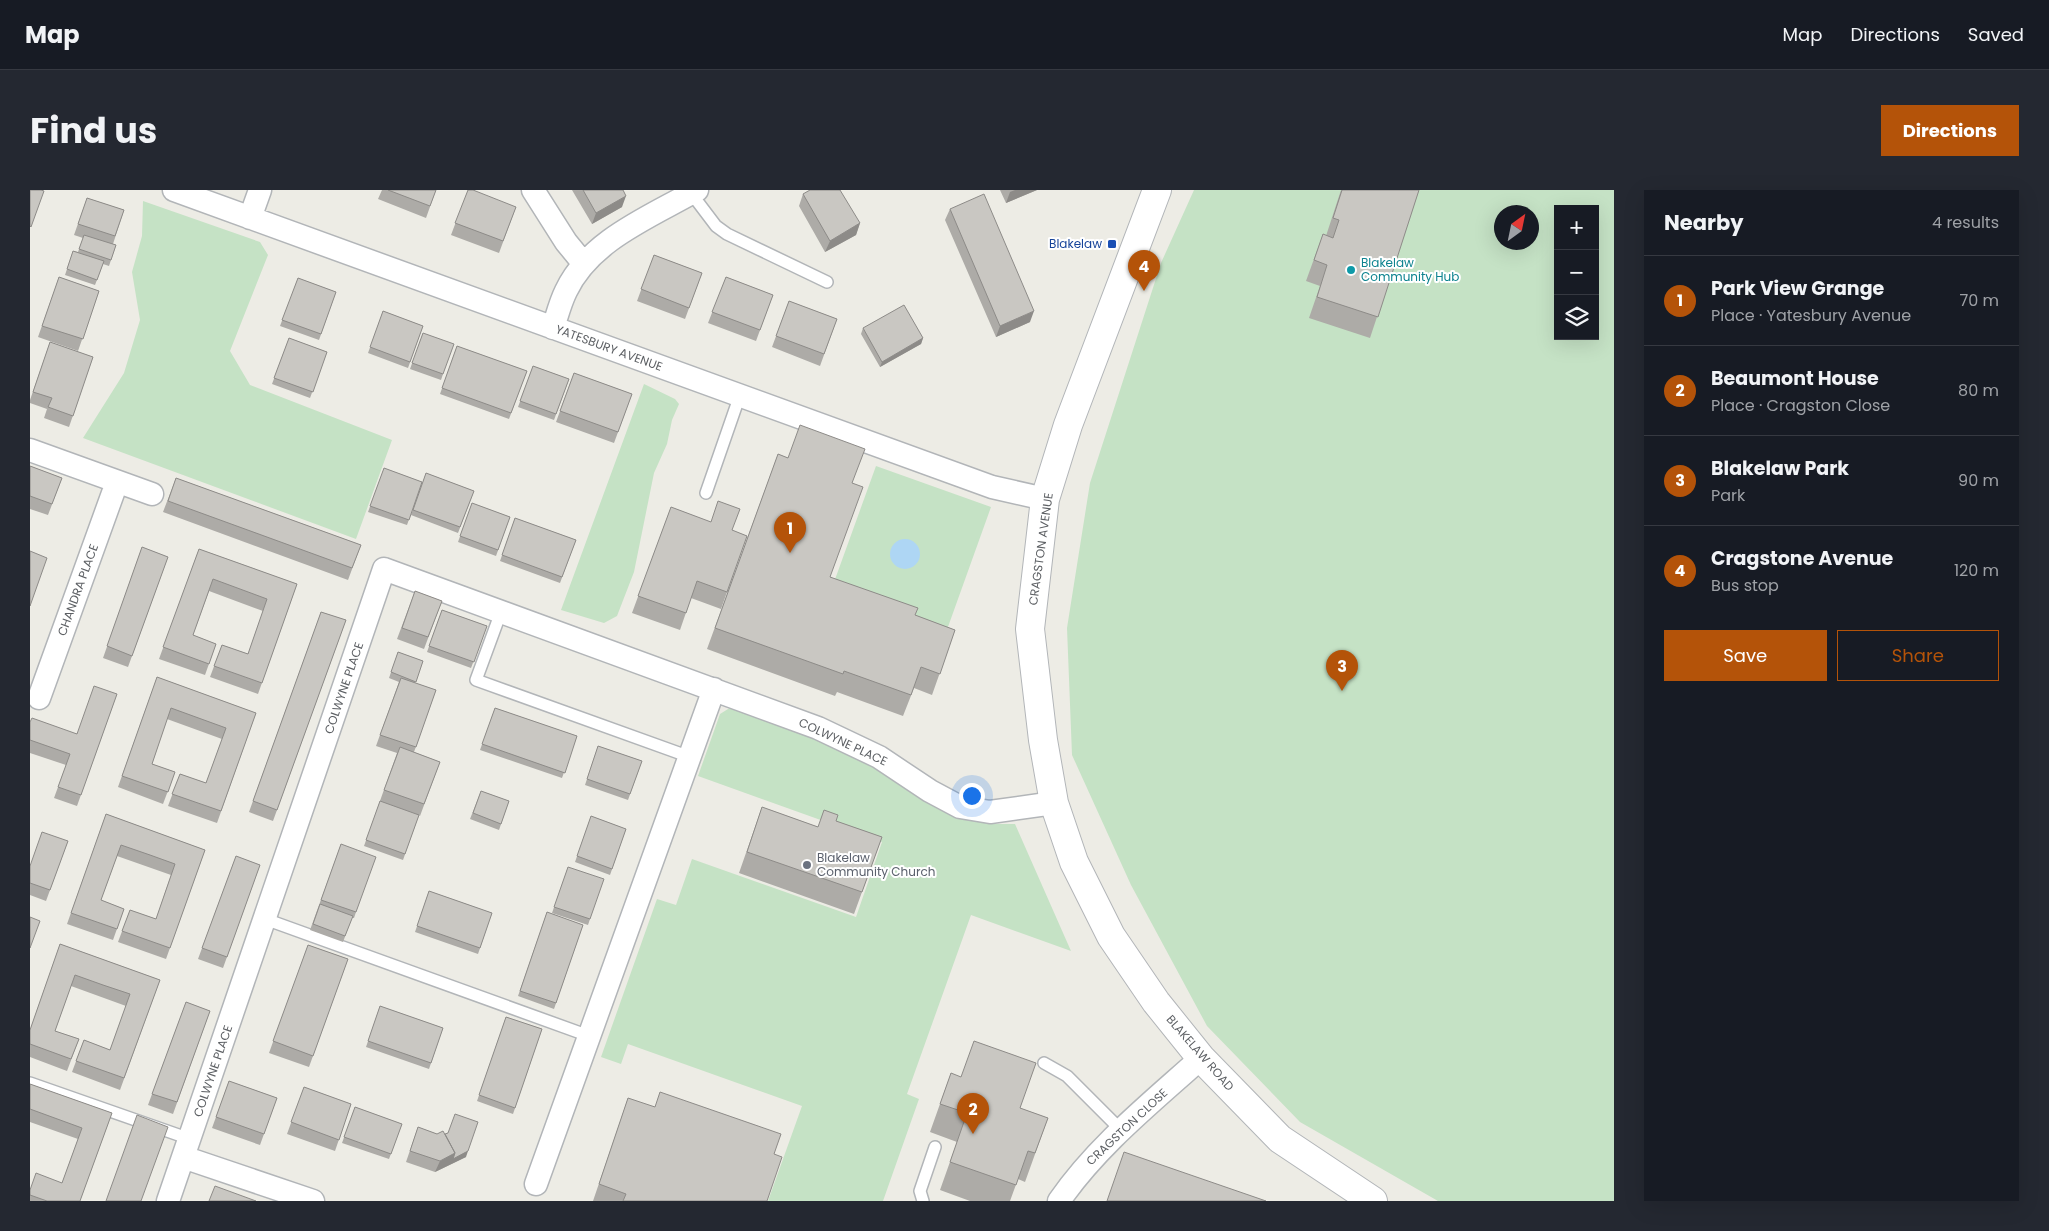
<!DOCTYPE html>
<meta charset="utf-8">
<style>
:root{--surface:#171b24;--page:#242831;--text:#f1f3f6;--muted:#9ea1a6;--line:#363941;--accent:#b45309}
body{margin:0;font-family:Poppins,sans-serif;background:var(--page);color:var(--text)}
.controls{position:absolute;right:15px;top:15px;display:grid;overflow:hidden;border-radius:0px;box-shadow:0 5px 20px #0002}
.controls button{width:45px;height:45px;display:grid;place-items:center;padding:0;border:0;border-bottom:1px solid var(--line);background:var(--surface);color:var(--text);font:25px sans-serif}
.compass{position:absolute;left:1464px;top:15px;width:45px;height:45px;border-radius:50%;background:var(--surface);box-shadow:0 5px 20px #0002;rotate:33deg}
.you{position:absolute;left:941px;top:605px;width:18px;height:18px;margin:-12px;border:4px solid #fff;border-radius:50%;background:#1a73e8;box-shadow:0 0 0 8px #1a73e833}
.badge{display:grid;place-items:center;width:32px;height:32px;border-radius:50%;background:var(--accent);color:#fff;font-size:16px;font-weight:700}
.pin{position:absolute;translate:-50% -41px;filter:drop-shadow(0 1px 2px #0008)}
.pin::after{content:'';position:absolute;top:26px;width:18px;height:15px;background:inherit;clip-path:polygon(0 0,100% 0,50% 100%)}
.list{margin:0;padding:0;list-style:none}
h2{display:flex;justify-content:space-between;align-items:center;height:65px;margin:0;padding:0 20px;font-size:21px}
h2 small{font-size:16px;font-weight:400;color:var(--muted)}
.list li{display:grid;grid-template-columns:32px 1fr auto;gap:15px;align-items:center;box-sizing:border-box;height:90px;padding:0 20px;border-top:1px solid var(--line)}
.list b{display:block;font-size:19px;white-space:nowrap}
.list p{margin:0;font-size:16px;white-space:nowrap;color:var(--muted)}
.list em{font-size:16px;font-style:normal;color:var(--muted)}
.actions{display:flex;gap:10px;padding:15px 20px}
.actions a{flex:1;padding:11px 0;border:1px solid var(--accent);border-radius:0px;text-align:center;font-size:18px;color:var(--accent)}
.actions .main{background:var(--accent);color:#fff}
.icon{flex:none;width:28px;height:28px;fill:none;stroke:currentColor;stroke-width:2;stroke-linecap:round;stroke-linejoin:round}
.map{position:relative;flex:none;width:1584px;height:1011px;overflow:hidden;border-radius:0px}
header{display:flex;align-items:center;gap:30px;box-sizing:border-box;height:70px;padding:0 25px;background:var(--surface);border-bottom:1px solid var(--line)}
header strong{font-size:24px}
nav{display:flex;gap:28px;margin-inline-start:auto;font-size:18px}
.intro{display:flex;align-items:center;justify-content:space-between;box-sizing:border-box;height:120px;padding:0 30px}
h1{margin:0;font-size:35px}
.button{padding:12px 22px;border-radius:0px;background:var(--accent);color:#fff;font-size:18px;font-weight:700}
main{display:flex;gap:30px;padding:0 30px}
aside{flex:1;background:var(--surface);border-radius:0px;box-shadow:0 5px 20px #0002}
.map>svg:first-child{display:block}
.green{fill:#c5e2c5;fill-rule:evenodd}
.water{fill:#aed6f4}
.lines{fill:none;stroke-linecap:round;stroke-linejoin:round}
.service-casing{stroke:#b2b5b8;stroke-width:14}
.minor-casing{stroke:#b2b5b8;stroke-width:25}
.tertiary-casing{stroke:#b2b5b8;stroke-width:30}
.service{stroke:#fff;stroke-width:11}
.minor{stroke:#fff;stroke-width:22}
.tertiary{stroke:#fff;stroke-width:28}
.wall{fill:#adaba7}
.shaded-wall{fill:#8d8b88}
.building{fill:#c9c7c2;stroke:#8d8b88}
.transit-dot{fill:#1a4fb4;stroke:#fff;stroke-width:2}
.culture-dot{fill:#0f9aa8;stroke:#fff;stroke-width:2}
.worship-dot{fill:#6b7280;stroke:#fff;stroke-width:2}
.labels{text-anchor:middle;stroke-width:4;stroke-linejoin:round;paint-order:stroke}
.transit-label{font-size:12px;fill:#164399;stroke:#fff;text-anchor:end}
.culture-label{font-size:12px;fill:#0d838f;stroke:#fff;text-anchor:start}
.street-label{font-size:12px;fill:#5d6064;stroke:#fff}
.worship-label{font-size:12px;fill:#5b616d;stroke:#fff;text-anchor:start}
</style>
<header>
<strong>Map</strong>
<nav><a>Map</a><a>Directions</a><a>Saved</a></nav>
</header>
<div class="intro"><h1>Find us</h1><a class="button">Directions</a></div>
<main>
<div class="map">
<svg width="1584" height="1011" viewBox="0 0 1584 1011">
<rect width="100%" height="100%" fill="#edece5"/>
<path class="green" d="M1164,0h420v1011h-176l-138,-79 -93,-96 -76,-141 -59,-130 -5,-127 23,-145 71,-220zM1528,19h37v127h-37zM1472,22h30v30h-30z
M113,11l117,41 8,13 -38,96 20,34 142,55 -36,99 -273,-101 41,-65 16,-53 -8,-48 10,-36z
M614,194l31,15 4,5 -7,16 -5,24 -13,29 -20,99 -17,44 -13,7 -43,-13z
M846,276l115,41 -47,131 -115,-42z
M706,514l80,30 144,83 29,7h26l56,127 -100,-36 -64,179 12,5 -36,102h-115l34,-95 -174,-62 -7,20 -20,-7 56,-158 19,6 16,-46 164,58 26,-75 -184,-66 22,-62z"/>
<path class="water" d="M860 364a15 15 0 1 1 30 0a15 15 0 1 1-30 0Z"/>
<g class="lines">
<g class="service-casing">
<path id="service" d="M661,3l25,33 11,8 100,48
M676,303l34,-98
M471,422l-25,68 214,77
M235,729l324,117
M1014,873l23,13 54,54
M0,893l160,56
M893,1011l-3,-10 15,-44"/>
</g>
<g class="minor-casing">
<path id="minor" d="M144,0l818,297 53,12
M503,0l33,52 18,22
M220,28l10,-28
M523,138c4,-12 7,-25 13,-37 24,-51 84,-74 131,-101
M0,260l122,44
M9,508l78,-216
M153,967l130,44
M506,994l178,-495
M138,1011l216,-632 434,159 61,29 51,34 30,16 30,5 64,-9
M1029,1011c38,-55 92,-98 142,-143"/>
</g>
<g class="tertiary-casing">
<path id="tertiary" d="M1127,0l-89,235 -23,74 -15,130 13,111 11,63 20,59 37,74 45,66 45,56 79,81 93,62"/>
</g>
<use href="#service" class="service"/>
<use href="#minor" class="minor"/>
<use href="#tertiary" class="tertiary"/>
</g>
<path class="wall" d="M352,0h54l-10,28 -48,-19z
M438,0l48,17 -17,46 -48,-18z
M542,0h51l-1,17 -30,17z
M970,0h37l-31,13z
M1311,0h78l-49,148 -61,-20 11,-32 -14,-5 17,-47 3,2z
M773,4l57,29 -4,12 -31,17 -26,-46z
M57,8l37,12 -11,34 3,1 -7,21 -6,-2 -8,21 -30,-10 8,-24 5,1 5,-14 -9,-3z
M920,19l80,113 -34,15 -51,-117z
M624,65l48,18 -17,46 -48,-18z
M29,87l40,14 -21,60 -40,-14z
M696,87l47,18 -17,46 -48,-18z
M268,88l38,14 -17,48 -39,-14z
M759,111l48,18 -17,47 -48,-19z
M353,121l40,15 -15,42 -40,-15z
M833,138l60,10 -2,6 -41,23 -19,-33z
M393,143l20,41 -2,6 -31,-11z
M259,148l38,14 -17,46 -38,-14z
M20,152l43,15 -24,70 -25,-9 3,-9 -17,-6v-3z
M427,156l70,25 -18,48 -69,-25z
M503,176l36,13 -15,41 -36,-13z
M544,183l58,21 -18,49 -58,-21z
M748,264l74,29 -22,94 85,38 40,15 -23,65 -18,-7 -11,28 -66,-24 -2,4 -128,-47z
M0,276l32,12 -14,37 -18,-6z
M354,278l38,14 -15,43 -39,-13z
M396,283l48,18 -16,42 -47,-18z
M146,288l185,67 -13,35 -185,-68z
M442,313l38,14 -14,39 -38,-14z
M641,317l76,29 -26,73 -30,-11 -11,32 -48,-17z
M485,328l61,22 -16,43 -60,-22z
M112,357l26,10 -40,110 -25,-9z
M169,359l98,35 -39,110 -48,-17 12,-32 26,9 15,-43 -54,-20 -16,44 23,9 -11,31 -46,-16z
M385,401l27,10 -18,48 -27,-10z
M412,420l45,16 -16,42 -44,-16z
M291,422l25,8 -73,201 -24,-9z
M368,462l25,9 -8,22 21,7 -22,62 26,10 -20,54 -1,-1 -16,45 -39,-14 33,-93 -21,-7 23,-64 -10,-4z
M127,487l99,36 -39,110 -49,-17 12,-32 26,9 16,-44 -55,-20 -15,45 23,8 -12,32 -45,-17z
M87,504l-40,112 -23,-8 12,-33 -36,-12v-31l47,12z
M465,518l82,28 -15,42 -82,-28z
M568,556l44,15 -14,39 -43,-15z
M451,601l28,10 -10,29 -29,-11z
M732,617l56,20 18,-6 46,16 -28,77 -115,-41z
M76,624l99,36 -39,109 -48,-17 12,-32 26,9 15,-44 -54,-19 -16,44 23,9 -11,31 -46,-16z
M561,626l35,13 -16,46 -35,-13z
M38,651l-22,60 -16,-6v-30z
M311,654l15,68 -2,6h-2l-9,24 -33,-12z
M206,666l24,9 -37,103 -25,-9z
M538,677l22,52 -2,6 -36,-12z
M399,701l63,22 -14,41 -63,-22z
M517,722l36,13 -29,84 -36,-13z
M30,754l100,36 -40,110 -48,-18 12,-32 26,10 16,-44 -55,-20 -16,45 24,8 -12,32 -37,-14v-27z
M278,755l40,14 -39,108 -40,-14z
M156,812l24,9 -37,103 -25,-9z
M350,816l63,22 -14,41 -63,-22z
M476,827l36,12 -29,85 -36,-13z
M921,883l69,35 28,10 -23,64 -7,-3 -8,22h-40l-30,-11 17,-48 -27,-10z
M199,891l48,17 -17,47 -48,-17z
M0,894l82,29 -32,88h-50v-11l32,-7 16,-44 -48,-17z
M274,897l47,17 -16,47 -48,-17z
M598,908l146,56 -7,47h-174z
M325,917l47,17 -13,35 -47,-16z
M388,937l19,7h8l21,23 -31,15 -29,-10z"/>
<path class="shaded-wall" d="M985,0h22l-31,13 4,-11z
M596,6l-4,11 -30,17 4,-11z
M830,33l-4,12 -31,17 5,-11z
M1004,121l-4,11 -34,15 4,-11z
M893,148l-2,6 -41,23 2,-5z
M438,961l-2,6 -31,15 5,-11 15,-8z"/>
<path class="building" d="M0,0h11l3,1 -13,36 -1,-1z
M358,0h48l-6,16z
M438,0h5l43,17 -13,34 -48,-18z
M553,0h40l3,6 -30,17z
M780,0h30l20,33 -30,18 -27,-47z
M1312,0h77l-41,127 -61,-20 10,-32 -13,-5 9,-26 10,4 6,-18 -6,-2z
M954,4l50,117 -34,15 -50,-117z
M57,8l37,12 -9,26 -37,-12z
M54,45l32,10 -5,15 -32,-11z
M43,61l31,10 -7,19 -30,-11z
M624,65l48,18 -13,35 -48,-19z
M29,87l40,14 -16,48 -41,-13z
M696,87l47,18 -13,35 -48,-18z
M268,88l38,14 -15,42 -39,-14z
M759,111l48,18 -13,35 -48,-18z
M874,115l19,33 -41,24 -19,-34z
M353,121l40,15 -13,36 -40,-15z
M393,143l31,11 -11,30 -31,-11z
M259,148l38,14 -14,40 -39,-14z
M20,152l43,15 -20,59 -25,-9 4,-9 -19,-6z
M427,156l70,25 -16,42 -69,-25z
M503,176l36,13 -13,35 -36,-13z
M544,183l58,21 -14,38 -58,-21z
M770,235l65,24 -13,34 11,4 -33,90 88,31 -3,7 40,15 -15,44 -19,-7 -10,28 -67,-24 -1,3 -128,-46 63,-174 10,4z
M0,276l32,12 -10,26 -22,-8z
M354,278l38,14 -13,38 -39,-14z
M396,283l48,18 -14,36 -47,-17z
M146,288l185,67 -9,23 -184,-67z
M688,311l22,8 -8,21 15,6 -20,56 -30,-11 -11,32 -48,-17 33,-89 40,15z
M442,313l38,14 -12,33 -38,-14z
M485,328l61,22 -14,37 -60,-22z
M112,357l26,10 -36,99 -25,-10z
M169,359l98,35 -35,99 -48,-17 8,-21 26,9 19,-55 -54,-20 -20,56 23,9 -7,20 -46,-17z
M0,361l17,7 -17,48z
M385,401l27,10 -14,36 -26,-9z
M412,420l45,16 -13,36 -45,-16z
M291,422l25,8 -69,190 -24,-9z
M368,462l25,9 -7,21 -25,-10z
M127,487l99,36 -35,98 -49,-17 8,-20 26,9 20,-55 -55,-20 -19,56 23,8 -7,20 -46,-16z
M371,488l35,12 -20,57 -36,-12z
M64,496l23,8 -36,101 -23,-8 12,-33 -40,-14v-18l2,-4 45,16z
M465,518l82,28 -12,37 -83,-29z
M568,556l44,15 -12,33 -43,-15z
M370,557l40,15 -16,42 -40,-14z
M451,601l28,10 -8,23 -28,-11z
M350,611l39,14 -14,39 -39,-14z
M732,617l56,20 6,-17 14,5 -2,6 46,16 -20,55 -115,-40z
M76,624l99,36 -35,98 -48,-17 8,-21 26,9 19,-55 -25,-9 -29,-10 -20,55 23,9 -7,20 -46,-16z
M561,626l35,13 -14,40 -35,-13z
M12,642l26,9 -18,49 -20,-7v-17z
M311,654l35,13 -20,55 -35,-12z
M206,666l24,9 -33,92 -25,-9z
M538,677l36,12 -14,40 -36,-12z
M399,701l63,22 -12,35 -63,-22z
M290,714l33,12 -8,20 -32,-12z
M517,722l36,13 -27,78 -36,-12z
M0,727l10,4 -10,27z
M30,754l100,36 -36,98 -48,-17 8,-21 26,10 20,-56 -27,-9 -28,-10 -20,56 24,8 -8,20 -41,-15v-14z
M278,755l40,14 -35,97 -40,-15z
M156,812l24,9 -33,91 -25,-8z
M350,816l63,22 -12,35 -63,-22z
M476,827l36,12 -27,79 -36,-13z
M944,851l62,22 -16,45 28,10 -13,35 -7,-2 -12,34 -66,-23 17,-49 -27,-9 11,-31 10,4z
M199,891l48,17 -13,36 -48,-17z
M0,894l82,29 -32,88h-33l-17,-6v-5l6,-17 26,10 20,-55 -52,-19z
M274,897l47,17 -12,36 -48,-18z
M630,902l121,42 -7,20 8,3 -15,44h-144l3,-7 -27,-10 29,-86 27,9z
M325,917l47,17 -11,30 -47,-17z
M425,924l23,8 -10,29 -15,8 2,-6 -10,-19 3,-1z
M107,925l31,12 -27,74h-35z
M388,937l19,7 6,-3 12,22 -15,8 -30,-10z
M1094,962l142,49h-159z
M185,996l41,15h-47z"/>
<rect class="transit-dot" x="1077" y="49" width="10" height="10" rx="2.5"/>
<circle class="culture-dot" cx="1321" cy="80" r="5"/>
<circle class="worship-dot" cx="777" cy="675" r="5"/>
<g class="labels">
<g class="transit-label">
<text x="1072" y="58">Blakelaw</text>
</g>
<g class="culture-label">
<text x="1331" y="77">Blakelaw<tspan x="1331" dy="14">Community Hub</tspan></text>
</g>
<g class="street-label">
<text transform="translate(579 158) rotate(20)" y="4">YATESBURY AVENUE</text>
<text transform="translate(1011 359) rotate(-82)" y="4">CRAGSTON AVENUE</text>
<text transform="translate(48 400) rotate(-70)" y="4">CHANDRA PLACE</text>
<text transform="translate(314 498) rotate(-71)" y="4">COLWYNE PLACE</text>
<text transform="translate(813 552) rotate(25)" y="4">COLWYNE PLACE</text>
<text transform="translate(1170 863) rotate(49)" y="4">BLAKELAW ROAD</text>
<text transform="translate(183 881) rotate(-71)" y="4">COLWYNE PLACE</text>
<text transform="translate(1097 937) rotate(-43)" y="4">CRAGSTON CLOSE</text>
</g>
<g class="worship-label">
<text x="787" y="672">Blakelaw<tspan x="787" dy="14">Community Church</tspan></text>
</g>
</g>
</svg>
<div class="controls">
<button>+</button>
<button>−</button>
<button><svg class="icon" aria-label="layers" viewBox="0 0 24 24"><path d="M12 4l9 5-9 5-9-5zM3 14l9 5 9-5"/></svg></button>
</div>
<svg class="compass" viewBox="-18 -18 36 36"><path d="M0-13l5 13h-10z" fill="#e53935"/><path d="M0 13l5-13h-10z" fill="#9ea1a6"/></svg>
<div class="you"></div>
<div class="pin badge" style="left:760px;top:363px">1</div>
<div class="pin badge" style="left:943px;top:944px">2</div>
<div class="pin badge" style="left:1312px;top:501px">3</div>
<div class="pin badge" style="left:1114px;top:101px">4</div>
</div>
<aside>
<h2>Nearby<small>4 results</small></h2>
<ul class="list">
<li><span class="badge">1</span><div><b>Park View Grange</b><p>Place · Yatesbury Avenue</p></div><em>70 m</em></li>
<li><span class="badge">2</span><div><b>Beaumont House</b><p>Place · Cragston Close</p></div><em>80 m</em></li>
<li><span class="badge">3</span><div><b>Blakelaw Park</b><p>Park</p></div><em>90 m</em></li>
<li><span class="badge">4</span><div><b>Cragstone Avenue</b><p>Bus stop</p></div><em>120 m</em></li>
</ul>
<div class="actions"><a class="main">Save</a><a>Share</a></div>
</aside>
</main>
